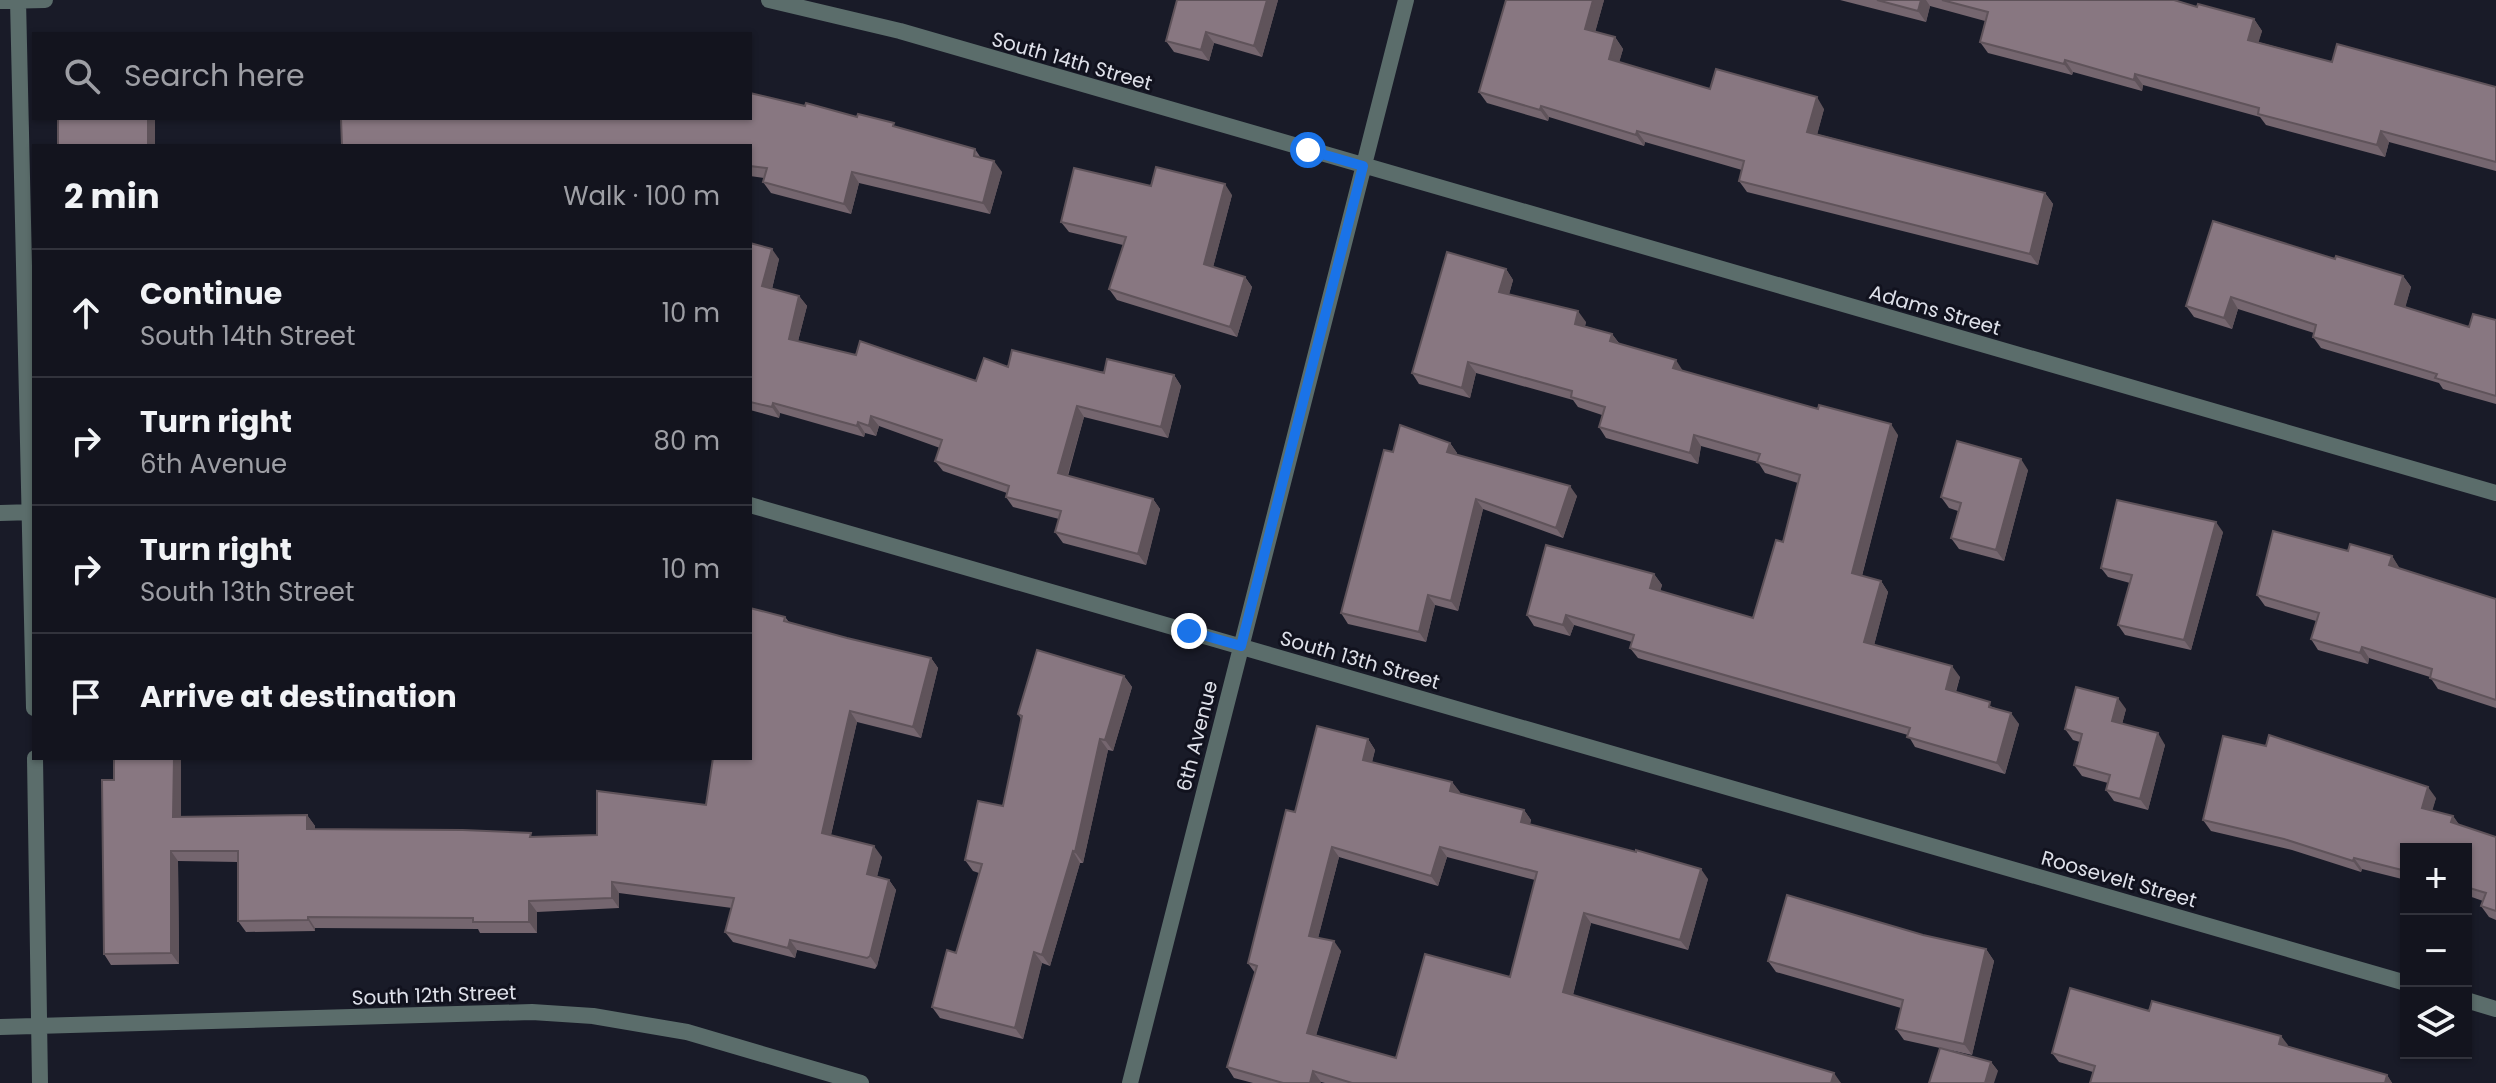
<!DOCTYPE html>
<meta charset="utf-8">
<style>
:root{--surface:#13141e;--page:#20212b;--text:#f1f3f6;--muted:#9d9ea4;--line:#32333c}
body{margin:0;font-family:Poppins,sans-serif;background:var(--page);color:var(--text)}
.controls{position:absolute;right:24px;bottom:24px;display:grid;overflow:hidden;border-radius:0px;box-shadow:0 2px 6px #0004}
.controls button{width:72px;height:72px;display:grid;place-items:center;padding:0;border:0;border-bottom:2px solid var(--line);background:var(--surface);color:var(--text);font:40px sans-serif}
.stop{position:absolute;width:24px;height:24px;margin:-18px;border:6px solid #1a73e8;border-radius:50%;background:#fff}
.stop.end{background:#1a73e8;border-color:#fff;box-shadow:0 2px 8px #0008}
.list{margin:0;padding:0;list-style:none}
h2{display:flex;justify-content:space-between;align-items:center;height:104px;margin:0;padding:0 32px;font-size:34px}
h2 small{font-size:26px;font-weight:400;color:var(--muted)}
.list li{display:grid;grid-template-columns:52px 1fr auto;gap:24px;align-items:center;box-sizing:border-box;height:128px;padding:0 32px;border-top:2px solid var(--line)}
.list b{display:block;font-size:30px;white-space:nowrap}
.list p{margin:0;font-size:26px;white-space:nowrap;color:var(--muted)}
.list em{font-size:26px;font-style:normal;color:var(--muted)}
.icon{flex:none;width:44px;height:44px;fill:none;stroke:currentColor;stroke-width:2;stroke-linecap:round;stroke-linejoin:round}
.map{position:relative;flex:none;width:2496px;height:1083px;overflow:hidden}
.search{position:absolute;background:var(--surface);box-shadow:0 2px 6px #0004;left:32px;top:32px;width:720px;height:88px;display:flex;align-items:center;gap:20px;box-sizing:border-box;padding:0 28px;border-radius:0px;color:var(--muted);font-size:30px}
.panel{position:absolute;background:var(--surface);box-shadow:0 2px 6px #0004;left:32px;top:144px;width:720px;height:616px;border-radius:0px}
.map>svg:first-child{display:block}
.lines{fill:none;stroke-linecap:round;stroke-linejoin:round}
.minor{stroke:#5b6d6b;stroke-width:16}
.wall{fill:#75666f;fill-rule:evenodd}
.shaded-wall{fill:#5f535a}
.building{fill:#887781;stroke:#5f535a;stroke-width:2;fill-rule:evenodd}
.route{stroke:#1a73e8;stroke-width:10}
.labels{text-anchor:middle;stroke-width:6;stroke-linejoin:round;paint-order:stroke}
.street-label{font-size:20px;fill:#dfe1ea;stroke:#11121e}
</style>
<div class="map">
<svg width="2496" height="1083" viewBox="0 0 2496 1083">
<rect width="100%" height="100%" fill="#191b28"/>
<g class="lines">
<path class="minor" d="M18,0l16,708
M769,0l131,31 1596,462
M0,1l45,-1
M750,505l1656,478
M0,513l34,-1
M35,758l5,325
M2466,1000l30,9
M0,1027l532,-15 61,4 94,16 174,51
M1130,1083l276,-1083"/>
</g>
<path class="wall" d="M1177,0h101l-16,57 -48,-14 -5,18 -35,-9 -8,-11z
M1507,0h97l-9,32 20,5 8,12 -4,13 91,27 114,20 -7,25 228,59 8,11 -15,61 -291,-73 -8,-11 3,-11 -97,-28 -1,4 -95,-29 -1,4 -61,-18 -8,-11z
M1840,0h334l23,7 57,12 8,12 -4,11 74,20 164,25v84l-107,-29 -4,15 -119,-32 -6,-8 -117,-32 -1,6 -69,-19 -1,3 -84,-22 -8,-11 5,-21 -55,-15 -4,16z
M805,106l92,21 78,22 6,9 21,14 -12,42 -131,-31 -8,31 -80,-21 -8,-11 1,-4 -14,-2v-30z
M1151,186l81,9 -19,72 32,10 7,10 -15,50 -120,-37 -8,-11 14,-44 -54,-13 -8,-10z
M750,243l29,16 -7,30 27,7 8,10 -9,35 58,14 120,26 32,-14 166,8 7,11 -13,52 -84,-21 -16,59 85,23 7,10 -14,56 -83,-22 -8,-11 4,-13 -46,-12 -7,-10 1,-4 -64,-22 -8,-10 5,-13 -61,-22 -3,10 -11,-3 -1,4 -84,-24 -1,5 -29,-8z
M2335,259l68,17 8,11 -6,20 64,20 27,-7v84l-53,-15 -4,-6 -118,-35 -8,-11 1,-4 -76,-24 -6,20 -38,-12 -8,-11z
M1506,269l7,11 -4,14 77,28 -1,4 27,8 7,9 64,28 215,64 -36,141 19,5 7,11 -14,53 86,32 -4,15 39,16 24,16 -14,50 -90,-27 -7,-12 -270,-77 -8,-10 2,-6 -58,-17 -4,11 -36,-10 -7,-11 127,-41 8,11 -2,6 93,27 30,-76 15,-59 -33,-10 -7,-11 -57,-16 -3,18 -92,-26 -7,-11 3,-12 -24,-8 -5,-7 -97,-27 -6,25 -51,-14 -7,-11z
M1450,443l7,10 -1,1 121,42 -14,42 -80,-29 -25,102 -23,-6 -9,37 -78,-18 -7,-11 52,-161z
M2028,470l-24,91 -45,-12 -8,-11 7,-27 -9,-3 -8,-11z
M2223,532l-32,118 -66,-15 -7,-10 12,-42 -22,-6 -7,-9z
M2348,551l44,5 7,12 97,31v109l-58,-19 -8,-12 -61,-19 -1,6 -50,-14 -7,-11 5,-18 -51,-15 -8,-11z
M785,617l4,5 58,16 84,20 7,10 -17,70 -64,-16 -26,113 51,22 -5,19 12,4 7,10 -19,76 -2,3 -78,-19 -2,8 -62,-16 -8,-10 7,-24 -113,-15v15l-82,4v21h-57l-2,-4 -163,-1v3l-69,1 -8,-11v-59l-60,-1 1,103 -68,1 -7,-11 10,-174 67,-22v59l126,-2 8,11v3l219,8 63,-2 109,-30z
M1124,676l8,11 -19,64 -5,-1 -25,113h-3l-30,103 -8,-3 -19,76 -83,-21 -8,-11 24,-54 23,-80 -6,-2 -8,-11 38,-54 18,-87 -3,-5z
M2126,709l-4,15 43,21 -17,65 -34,-9 -8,-11 2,-7 -26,-7 -8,-11 6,-23 -7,-2 -8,-11z
M1368,739l7,11 -3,12 80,20 8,11 64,17 7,10 -1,4 178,55 -20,71 -97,-27 -18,72 268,88h-516l-4,-1 -1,1h-67l-19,-5 -7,-11 28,-94 -7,-10 47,-151zM1339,857l99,29 9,-29 88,23 -25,97 -114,81 -80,-23 25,-84 -23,-13z
M2436,798l-4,12 21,6 6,9 37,12v83l-7,-3 -8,-11 2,-5 -17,-6v-46h-60v31l-44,-11 -1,3 -69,-22 -81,-19 -8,-11z
M1923,935l63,14 8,12 -22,94 -22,-5 41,12 7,9 -58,-23 -36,-8 -8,-11 5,-21 -125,-36 -8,-11z
M2149,1011l132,25 6,10 100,29 5,8h-302l3,-11 -34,-10 -7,-9z"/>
<path class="shaded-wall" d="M1267,0h11l-16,57 -8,-11z
M1593,0h11l-11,40 -8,-11z
M1921,0h5l4,6 -4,16 -8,-11z
M2254,19l8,12 -6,20 -8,-11z
M1206,32l8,11 -5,18 -8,-11z
M1615,37l8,12 -6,21 -8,-11z
M2065,60l8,12 -1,3 -8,-11z
M2135,74l8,11 -1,6 -8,-11z
M1817,97l7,12 -9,34 -8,-11z
M1541,106l8,11 -1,4 -8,-11z
M148,118h7v28h-7z
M1637,131l8,11 -1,4 -8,-11z
M2381,131l8,11 -4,15 -8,-12z
M994,161l8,11 -12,42 -7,-11z
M852,172l7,11 -8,31 -7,-10z
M1225,184l7,11 -21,80 -7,-11z
M2045,193l8,11 -15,61 -8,-11z
M772,249l7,10 -9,38 -8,-11z
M1506,269l7,11 -6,22 -8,-10z
M2403,276l8,11 -8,29 -8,-12z
M1245,277l7,10 -15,50 -7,-10z
M799,296l8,10 -11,43 -7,-10z
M2231,297l7,12 -6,20 -8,-11z
M1578,311l8,11 -3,12 -8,-10z
M1612,334l8,11 -10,-4z
M1676,360l7,11 -10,-3z
M1468,362l8,11 -6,25 -8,-10z
M1174,375l7,11 -13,52 -7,-11z
M773,403l7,10 -1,5 -7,-11z
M1077,406l7,11 -19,67 -7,-11z
M871,416l8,10 -3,10 -7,-10z
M858,422l7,11 -1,4 -7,-11z
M1891,424l7,11 -38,148 -8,-10z
M1694,435l7,11 -3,18 -8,-11z
M1450,443l7,10 -3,9 -7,-10z
M2021,459l7,11 -24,91 -8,-11z
M1570,486l7,10 -14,42 -7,-10z
M1153,499l7,10 -14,56 -8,-11z
M1476,499l7,10 -25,102 -7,-10z
M2216,522l7,10 -32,118 -7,-10z
M2392,556l7,11 -2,9 -8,-11z
M1654,574l8,11 -4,14 -8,-11z
M1881,581l7,11 -16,61 -8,-11z
M1428,595l7,10 -9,37 -7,-10z
M1566,615l8,10 -4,11 -7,-11z
M2362,647l7,11 -1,6 -8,-11z
M931,658l7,10 -17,70 -8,-11z
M1952,666l8,11 -7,23 -7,-11z
M1124,676l8,11 -19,64 -8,-11z
M2118,698l8,11 -6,23 -8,-11z
M850,711l7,11 -28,121 -7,-10z
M2011,713l8,11 -14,50 -8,-11z
M2158,733l7,12 -17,65 -8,-11z
M1100,739l8,11 -25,113 -8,-11z
M1368,739l7,11 -5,20 -7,-10z
M174,758h7v70l-8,-11z
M1452,782l8,10 -2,9 -8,-10z
M2428,787l8,11 -6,21 -8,-11z
M1524,810l7,10 -3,12 -7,-10z
M307,815l8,11v14l-8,-11z
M2453,816l8,11 -10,-5z
M874,846l8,11 -7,28 -8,-11z
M1332,847l7,10 -23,89 -7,-10z
M1440,847l7,10 -9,29 -7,-10z
M171,851l7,10 1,103 -8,-11z
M1073,851l7,12 -30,103 -8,-11z
M2354,858l8,11 -1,3 -8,-11z
M1701,869l7,10 -20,71 -8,-10z
M889,880l7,10 -19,76 -7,-10z
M612,882l7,11v15l-7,-10z
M529,901l8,11v21l-8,-11z
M1584,913l7,10 -20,79 -8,-10z
M308,917l7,11v3l-7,-11z
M790,940l7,10 -2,8 -7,-10z
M1334,941l7,10 -27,92 -7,-10z
M1986,949l8,12 -22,94 -8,-11z
M1034,952l8,11 -19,76 -8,-11z
M2281,1036l7,9 -3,8 -6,-9z
M1991,1062l7,9 -4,12h-9z
M1313,1071l8,11 -1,1h-10z
M1834,1073l7,10h-10z
M2387,1075l5,8h-7z"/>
<path class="building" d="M1177,0h90l-13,46 -48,-14 -5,18 -35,-9z
M1506,0h87l-8,29 30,8 -6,22 101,30 6,-20 101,28 -10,35 238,61 -15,61 -291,-73 5,-20 -107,-30 -1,4 -95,-29 -1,4 -61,-18z
M1877,0h44l-3,11z
M1942,0h232l23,7 1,-3 56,15 -6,21 84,22 5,-18 159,43v75l-115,-31 -4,14 -119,-31 1,-6 -124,-34 -1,6 -69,-20 -1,4 -84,-22 8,-30z
M750,93l55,13 1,-3 51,14 1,-3 36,9 -1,3 18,5 64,18 -1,7 20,5 -11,42 -131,-31 -8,32 -81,-22 4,-14 -17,-2v-20h-408l-1,-28h409z
M58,118h90v28h-90z
M1156,167l69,17 -21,80 41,13 -15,50 -121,-38 17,-52 -65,-15 13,-54 77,18z
M2213,221l122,38 1,-3 67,20 -8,28 74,23 4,-13 23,6v76l-61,-18 2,-4 -124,-37 3,-12 -85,-28 -7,21 -38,-12z
M750,243l22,6 -10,37 37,10 -10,43 67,16 4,-14 116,40 8,-23 24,9 4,-17 92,23 3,-14 67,16 -13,52 -84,-21 -19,67 95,26 -15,55 -83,-22 6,-21 -55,-14 3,-11 -74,-25 7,-21 -71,-24 -2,10 -11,-4 -1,4 -84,-23 -1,4 -22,-5z
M1447,252l59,17 -7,23 79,19 -3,13 37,10 -2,7 66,19 -3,8 145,41 1,-4 72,19 -39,149 29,8 -17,61 88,24 -6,23 44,13 -1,5 22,6 -14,50 -90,-26 3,-9 -280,-80 4,-13 -68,-20 -3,10 -36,-10 19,-70 108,29 -4,14 103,30 23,-78 7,2 17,-67 -43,-13 3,-8 -66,-19 -4,18 -91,-26 6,-20 -34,-10 1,-6 -104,-29 -6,26 -50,-15z
M1400,425l50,18 -3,9 123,34 -14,42 -80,-29 -25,102 -23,-6 -9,37 -78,-19 43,-163 9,2z
M1957,441l64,18 -25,91 -45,-12 10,-35 -20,-6z
M2117,500l99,22 -32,118 -66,-15 14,-50 -31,-7z
M2273,531l75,20 2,-7 42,12 -3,9 107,34v101l-66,-22 2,-9 -70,-22 -2,6 -49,-14 8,-26 -62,-18z
M750,608l35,9 -1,4 63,17 84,20 -18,69 -63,-16 -28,122 52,13 -7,28 22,6 -19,76 -3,2 -77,-18 -2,8 -63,-16 9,-34 -122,-16v16l-83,3v21h-56v-4l-165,-1v3l-70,1v-70h-67v102l-67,1 -2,-174h12v-22h60l-1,59 134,-2v14l156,1 68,3 -1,4 67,-2v-44l109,14 7,-47h37z
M1037,650l87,26 -19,64 -5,-1 -25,113 -2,-1 -31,104 -8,-3 -19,76 -83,-21 15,-57 9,3 26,-89 -17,-4 13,-59 25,5 19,-90 -4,-2z
M2076,687l42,11 -6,23 46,12 -18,66 -34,-9 4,-15 -36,-10 8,-31 -17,-5z
M1317,726l51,13 -5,21 89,22 -2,9 74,19 -3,12 115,30v-2l65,19 -21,71 -96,-27 -21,79 271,81 -3,10h-479l-39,-12 -3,12h-27l-56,-16 30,-101 -9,-3 38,-153 9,2zM1332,847l99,29 9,-29 97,25 -27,105 -85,-23 -29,104 -89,-25 27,-92 -25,-5z
M2269,735l159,52 -6,21 31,8 -2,6 45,15v74l-15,-5 5,-13 -20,-6v-38h-60v22l-52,-13 -1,3 -69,-22 -81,-19 20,-84 43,10z
M1787,895l136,40 63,14 -22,95 -68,-15 7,-29 -135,-39z
M2070,988l79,23 3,-10 129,35 -2,8 108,31 -2,8h-295l5,-17 -43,-13z
M1940,1048l51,14 -6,21h-56z"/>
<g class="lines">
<path class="route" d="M1189,631l52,15 122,-480 -55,-16"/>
</g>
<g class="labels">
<g class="street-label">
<text transform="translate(1072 61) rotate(16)" y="7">South 14th Street</text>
<text transform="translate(1935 310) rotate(16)" y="7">Adams Street</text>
<text transform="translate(1360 660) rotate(16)" y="7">South 13th Street</text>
<text transform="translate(1197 736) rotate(-76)" y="7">6th Avenue</text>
<text transform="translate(2119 879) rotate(16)" y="7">Roosevelt Street</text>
<text transform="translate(434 995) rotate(-2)" y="7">South 12th Street</text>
</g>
</g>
</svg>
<div class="controls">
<button>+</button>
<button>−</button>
<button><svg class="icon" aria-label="layers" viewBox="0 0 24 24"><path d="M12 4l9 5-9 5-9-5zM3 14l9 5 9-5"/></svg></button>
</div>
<div class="stop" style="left:1308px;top:150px"></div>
<div class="stop end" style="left:1189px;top:631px"></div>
<div class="search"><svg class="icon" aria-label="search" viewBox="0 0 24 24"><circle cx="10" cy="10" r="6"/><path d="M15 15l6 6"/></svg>Search here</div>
<section class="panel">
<h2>2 min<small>Walk · 100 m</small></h2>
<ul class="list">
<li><svg class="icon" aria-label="ahead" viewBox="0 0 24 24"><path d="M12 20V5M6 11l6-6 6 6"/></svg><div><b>Continue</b><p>South 14th Street</p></div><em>10 m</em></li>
<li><svg class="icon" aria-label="right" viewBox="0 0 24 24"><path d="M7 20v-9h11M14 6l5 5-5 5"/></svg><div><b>Turn right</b><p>6th Avenue</p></div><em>80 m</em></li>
<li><svg class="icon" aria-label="right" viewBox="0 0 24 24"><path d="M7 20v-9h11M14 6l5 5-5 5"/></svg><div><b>Turn right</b><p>South 13th Street</p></div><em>10 m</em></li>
<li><svg class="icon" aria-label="arrive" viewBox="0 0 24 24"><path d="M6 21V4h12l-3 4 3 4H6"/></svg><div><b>Arrive at destination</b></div></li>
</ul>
</section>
</div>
